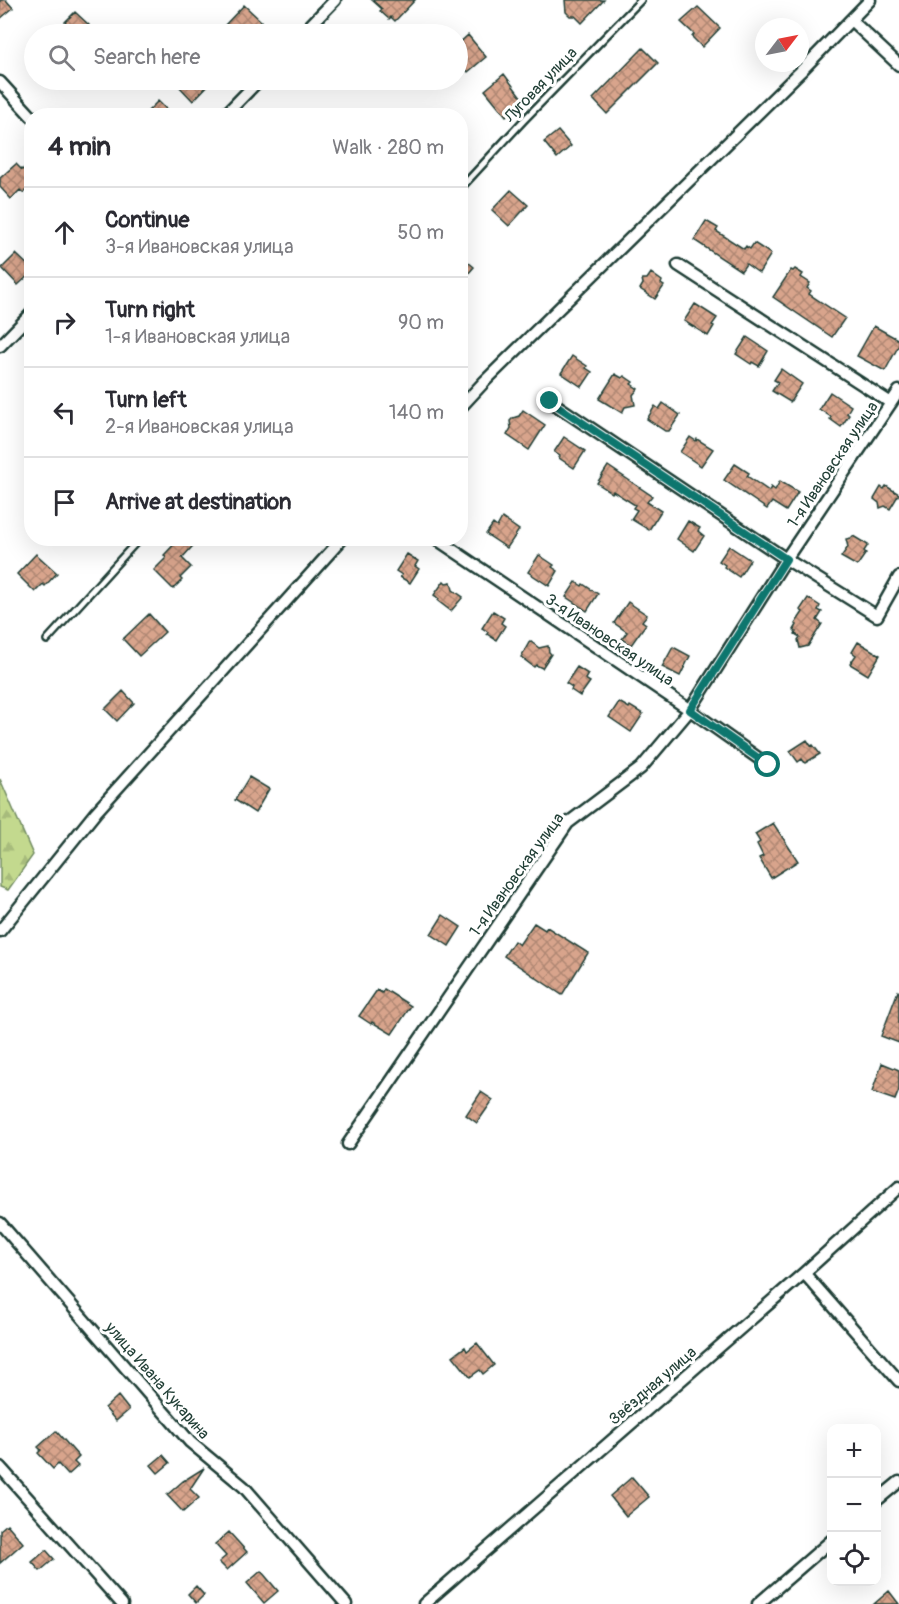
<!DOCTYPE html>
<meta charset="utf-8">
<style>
:root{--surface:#fff;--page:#f7f7f7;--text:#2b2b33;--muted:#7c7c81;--line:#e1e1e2}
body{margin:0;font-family:Pangolin,sans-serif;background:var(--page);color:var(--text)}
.controls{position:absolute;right:18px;bottom:18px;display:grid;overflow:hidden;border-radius:12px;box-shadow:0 6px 24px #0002}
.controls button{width:54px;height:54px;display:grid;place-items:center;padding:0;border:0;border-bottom:2px solid var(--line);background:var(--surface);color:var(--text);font:30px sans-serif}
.compass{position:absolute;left:755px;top:18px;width:54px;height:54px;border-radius:50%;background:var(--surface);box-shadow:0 6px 24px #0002;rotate:58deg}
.stop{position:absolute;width:18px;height:18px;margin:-14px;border:4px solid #0f766e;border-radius:50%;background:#fff}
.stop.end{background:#0f766e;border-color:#fff;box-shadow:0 2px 6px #0008}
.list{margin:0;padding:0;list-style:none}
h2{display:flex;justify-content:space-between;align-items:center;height:78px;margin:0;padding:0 24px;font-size:26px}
h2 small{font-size:20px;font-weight:400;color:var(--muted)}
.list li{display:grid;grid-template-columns:39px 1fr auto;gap:18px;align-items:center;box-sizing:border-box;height:90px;padding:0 24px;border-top:2px solid var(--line)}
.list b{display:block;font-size:22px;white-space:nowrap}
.list p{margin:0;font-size:20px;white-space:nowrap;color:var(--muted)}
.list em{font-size:20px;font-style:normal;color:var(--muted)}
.icon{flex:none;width:33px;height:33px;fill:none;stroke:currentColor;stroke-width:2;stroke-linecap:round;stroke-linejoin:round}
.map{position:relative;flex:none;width:899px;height:1604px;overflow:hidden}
.search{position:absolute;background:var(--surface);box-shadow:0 6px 24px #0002;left:24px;top:24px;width:444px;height:66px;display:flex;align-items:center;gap:15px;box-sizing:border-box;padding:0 21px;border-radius:33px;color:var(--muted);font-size:22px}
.panel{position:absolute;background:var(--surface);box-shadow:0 6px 24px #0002;left:24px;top:108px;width:444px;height:438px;border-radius:24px}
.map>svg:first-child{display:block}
.forest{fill:url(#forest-firs);stroke:#718b61;stroke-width:1.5}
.building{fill:url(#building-cross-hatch);stroke:#1f3d34;stroke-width:1.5}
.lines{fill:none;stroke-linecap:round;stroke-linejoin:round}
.lane-casing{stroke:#1f3d34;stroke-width:10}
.street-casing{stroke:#1f3d34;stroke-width:15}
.lane{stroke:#fff;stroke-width:5}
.street{stroke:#fff;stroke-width:10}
.route{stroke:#0f766e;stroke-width:8}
.labels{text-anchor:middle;stroke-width:6;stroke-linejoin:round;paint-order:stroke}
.street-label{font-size:16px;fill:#1f3d34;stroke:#fff}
</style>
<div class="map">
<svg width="899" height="1604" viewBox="0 0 899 1604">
<defs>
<pattern id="forest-firs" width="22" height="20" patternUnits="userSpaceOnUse" patternTransform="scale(1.5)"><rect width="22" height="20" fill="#c3d98e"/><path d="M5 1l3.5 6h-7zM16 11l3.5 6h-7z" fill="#a7bb7b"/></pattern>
<pattern id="building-cross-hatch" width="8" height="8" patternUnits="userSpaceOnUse" patternTransform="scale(1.5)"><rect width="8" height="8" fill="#d8a48c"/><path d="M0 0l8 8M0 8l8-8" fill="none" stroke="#af8773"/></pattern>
</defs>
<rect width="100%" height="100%" fill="#fff"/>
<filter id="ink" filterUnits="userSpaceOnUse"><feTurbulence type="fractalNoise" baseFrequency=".0167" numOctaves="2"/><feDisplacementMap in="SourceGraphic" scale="12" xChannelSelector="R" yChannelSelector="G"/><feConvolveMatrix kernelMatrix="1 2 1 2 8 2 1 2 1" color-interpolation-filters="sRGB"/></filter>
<g filter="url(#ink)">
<path class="forest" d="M0,779l33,76 -25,35 -8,-3z"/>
<path class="building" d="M0,0h6l7,8 -13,11z
M372,0h43l-20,21 -4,-4 -2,2 -9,-8 2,-2z
M565,0h39l-22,23 -7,-7h-5l-4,-4z
M244,5l17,16 -13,13h-14l-9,-9z
M698,7l22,21 -18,19 -10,-10 2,-3 -13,-12z
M75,12l14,13 -10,9h-5l-11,-10z
M468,35l18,22 -18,15 -10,-14v-14z
M643,48l15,15 -51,51 -14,-15z
M504,74l20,27 -18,15 -21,-26z
M183,80h30l-20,21 -15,-16z
M158,101l15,15h-30z
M558,131l13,15 -14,12 -13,-16z
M32,161v24l-9,8 -3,-3 -9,9 -11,-12v-9l16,-14 6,6z
M511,190l17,15 -19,21 -17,-16z
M706,221l12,7 -2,3 28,18 2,-3 4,3 4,-6 17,11 -12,19 -13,-9 -5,7 -47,-31z
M16,254l16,15v3l-14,13 -16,-17z
M460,255l14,12 -14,16z
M795,269l8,5 -2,3 9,6 -3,5 4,3 -2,3 36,24 -13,19 -59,-40 18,-27 2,1z
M651,273l11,8 -1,3 3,2 -9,13 -15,-10 3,-5 -1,-5h5z
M695,304l22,14 -5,7 2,1 -6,10 -24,-15z
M874,326l25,14v5l-14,26 -28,-15z
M747,337l21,14 -9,15 -7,-4 -1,2 -15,-10z
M572,356l15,10 -1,2 6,4 -10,15 -21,-14z
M781,369l21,15 -12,18 -18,-11 6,-9 -4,-2z
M615,374l7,4 2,-2 9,6 -2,2 7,5 -5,6 2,10 -10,2 -3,6 -23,-14z
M830,392l21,14 -4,7 2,2 -8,12 -11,-8 1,-2 -12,-8z
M663,403l17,12 -11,16h-4l-18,-12 8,-13 4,3z
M523,410l22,15 -16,25 -22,-15 4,-7 -1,-7 3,-3 6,-2z
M564,437l21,14 -11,17 -15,-10 1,-2 -6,-4z
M690,437l6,4 1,-2 16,10 -12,17 -21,-14z
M735,464l14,9 -2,3 22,15 2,-4 4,3 5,-9 18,11 -12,19 -14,-9 -5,7 -43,-29z
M608,466l44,30 -5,6 14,9 -12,19 -18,-11 6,-9 -4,-2 2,-3 -22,-14 -1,2 -15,-10z
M886,486l13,8 -9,15 -5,-3 -5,2 -1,-5 -5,-4 7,-12 3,2z
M502,518l17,12 -12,18 -21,-14 7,-10 4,3z
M688,521l12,7 -2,3 6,5 -10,15 -17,-12z
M853,536l15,9 -4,6 2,2 -9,13 -16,-9 7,-10 -2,-8 5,-1z
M180,538h20l-18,20 9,9 -11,11 2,2 -9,9 -19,-19 12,-12 -2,-3z
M729,546l21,14 -11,17 -15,-10 1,-2 -6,-4z
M36,554l21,19 -12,13 -2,-2 -8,8 -18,-18z
M407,554l11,7 -3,5 4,3 -9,14 -10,-6 2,-2 -6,-4z
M539,555l15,10 -2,2 6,4 -9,15 -21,-14z
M444,581l2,2 5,-1 2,8 10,7 -12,14 -13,-10 1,-2 -5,-4z
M576,582l6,4 1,-2 15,10 -11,17 -21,-14z
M808,598l12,8 -2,4 4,2 -5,8 5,4 -14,22 -8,2 -2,-8 2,-3 -5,-3 1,-2 -2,-2 3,-5 -2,-1 8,-12 -3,-2z
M628,602l19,13 -5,6 4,3 -15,21 -9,-6 5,-7 -13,-9z
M493,611l11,7 -3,5 4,3 -9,14 -9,-6 1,-2 -6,-4z
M149,614l16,18 -26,24 -16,-17z
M530,641l9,7 9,-2 1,6 2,2 -9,14 -6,-3 -2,2 -13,-10z
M858,642l22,13 -12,20 -18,-11 6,-9 -4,-3z
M673,647l17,9 -10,20 -18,-9z
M577,667l11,7 -3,5 5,3 -10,14 -9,-6 1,-3 -6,-4z
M123,691l11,12 -17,18 -12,-12z
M619,702l10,6 1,-2 13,8 -12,18 -22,-15z
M807,740l4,6 2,-1 7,9 -15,9 -3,-4 -4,3 -8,-11z
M249,777l20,12 -14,24 -20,-13z
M773,823l25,38 -27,17 -12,-20 4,-2 -6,-12 3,-2 -5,-8z
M443,915l18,12 -12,19 -18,-12z
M534,923l11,7 2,-3 41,26 -26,42 -58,-39 10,-15 5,4z
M384,989l27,17 -19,28 -20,-12 -1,2 -12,-8 18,-26 5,3z
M898,991l1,1v51l-18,-7z
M882,1063l17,7v20l-4,10 -23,-8z
M481,1092l12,8 -16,23 -11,-8z
M477,1343l17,22 -11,9 -3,-4 -10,7 -17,-21 12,-9 2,4z
M118,1396l11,14 -13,11 -11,-13z
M56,1431l23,26 -5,5 4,4 -10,9 -10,-11 -5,5 -15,-16 3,-3 -3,-3z
M163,1455l7,8 -12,10 -7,-8z
M204,1468l-14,21 9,9 -16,14 -16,-17 16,-14z
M632,1477l17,20 -23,19 -16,-20z
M7,1524l16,19 -23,20v-33z
M229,1532l18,20 -20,18 -8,-8 7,-6 -11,-12z
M46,1550l8,9 -14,12 -8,-9z
M261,1571l17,20 -14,12 -17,-20z
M196,1586l8,9 -8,8 -8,-9z
M889,1591l10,13h-25z"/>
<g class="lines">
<g class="lane-casing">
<path id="lane" d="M460,189l63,-68 118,-121
M47,640l93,-102"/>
</g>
<g class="street-casing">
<path id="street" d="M851,20l48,45
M302,34l33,-34
M0,82l32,35
M224,116l35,-36
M678,265l213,138
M0,346l32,-33
M550,401l236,158 91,57 22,-39
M460,408l25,-27 315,-309 70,-72
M435,538l255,172 78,55
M0,931l96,-119 247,-274
M348,1144l220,-321 73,-55 49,-58 96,-151 113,-168
M0,1223l190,219 54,45 102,117
M804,1273l95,108
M0,1467l122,137
M876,1501l23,-19
M424,1604l380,-331 95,-86
M758,1604l74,-64"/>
</g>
<use href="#lane" class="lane"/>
<use href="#street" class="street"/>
</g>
</g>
<g class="lines" filter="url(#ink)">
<path class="route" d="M550,401l236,158 -96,151 78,55"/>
</g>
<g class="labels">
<g class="street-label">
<text transform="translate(540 84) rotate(-46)" y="6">Луговая улица</text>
<text transform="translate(832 464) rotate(-56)" y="6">1-я Ивановская улица</text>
<text transform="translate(610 639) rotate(34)" y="6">3-я Ивановская улица</text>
<text transform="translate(516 874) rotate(-54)" y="6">1-я Ивановская улица</text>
<text transform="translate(158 1380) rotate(49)" y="6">улица Ивана Кукарина</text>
<text transform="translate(652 1385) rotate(-41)" y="6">Звёздная улица</text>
</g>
</g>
</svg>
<div class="controls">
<button>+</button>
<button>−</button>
<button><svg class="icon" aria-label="locate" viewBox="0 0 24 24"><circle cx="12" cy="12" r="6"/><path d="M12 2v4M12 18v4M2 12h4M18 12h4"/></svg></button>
</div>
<svg class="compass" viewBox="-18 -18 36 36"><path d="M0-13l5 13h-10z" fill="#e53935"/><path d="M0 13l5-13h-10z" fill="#7c7c81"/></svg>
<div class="stop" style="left:768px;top:765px"></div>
<div class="stop end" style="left:550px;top:401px"></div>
<div class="search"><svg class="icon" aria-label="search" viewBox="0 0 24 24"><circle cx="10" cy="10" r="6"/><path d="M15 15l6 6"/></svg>Search here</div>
<section class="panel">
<h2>4 min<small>Walk · 280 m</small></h2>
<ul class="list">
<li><svg class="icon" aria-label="ahead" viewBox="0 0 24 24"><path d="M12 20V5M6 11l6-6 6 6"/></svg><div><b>Continue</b><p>3-я Ивановская улица</p></div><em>50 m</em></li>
<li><svg class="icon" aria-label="right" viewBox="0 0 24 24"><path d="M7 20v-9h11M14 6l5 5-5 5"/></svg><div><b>Turn right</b><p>1-я Ивановская улица</p></div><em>90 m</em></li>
<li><svg class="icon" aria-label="left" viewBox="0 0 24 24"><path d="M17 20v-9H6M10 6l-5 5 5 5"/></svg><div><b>Turn left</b><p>2-я Ивановская улица</p></div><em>140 m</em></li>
<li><svg class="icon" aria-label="arrive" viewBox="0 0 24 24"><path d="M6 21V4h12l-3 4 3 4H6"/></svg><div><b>Arrive at destination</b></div></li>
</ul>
</section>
</div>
